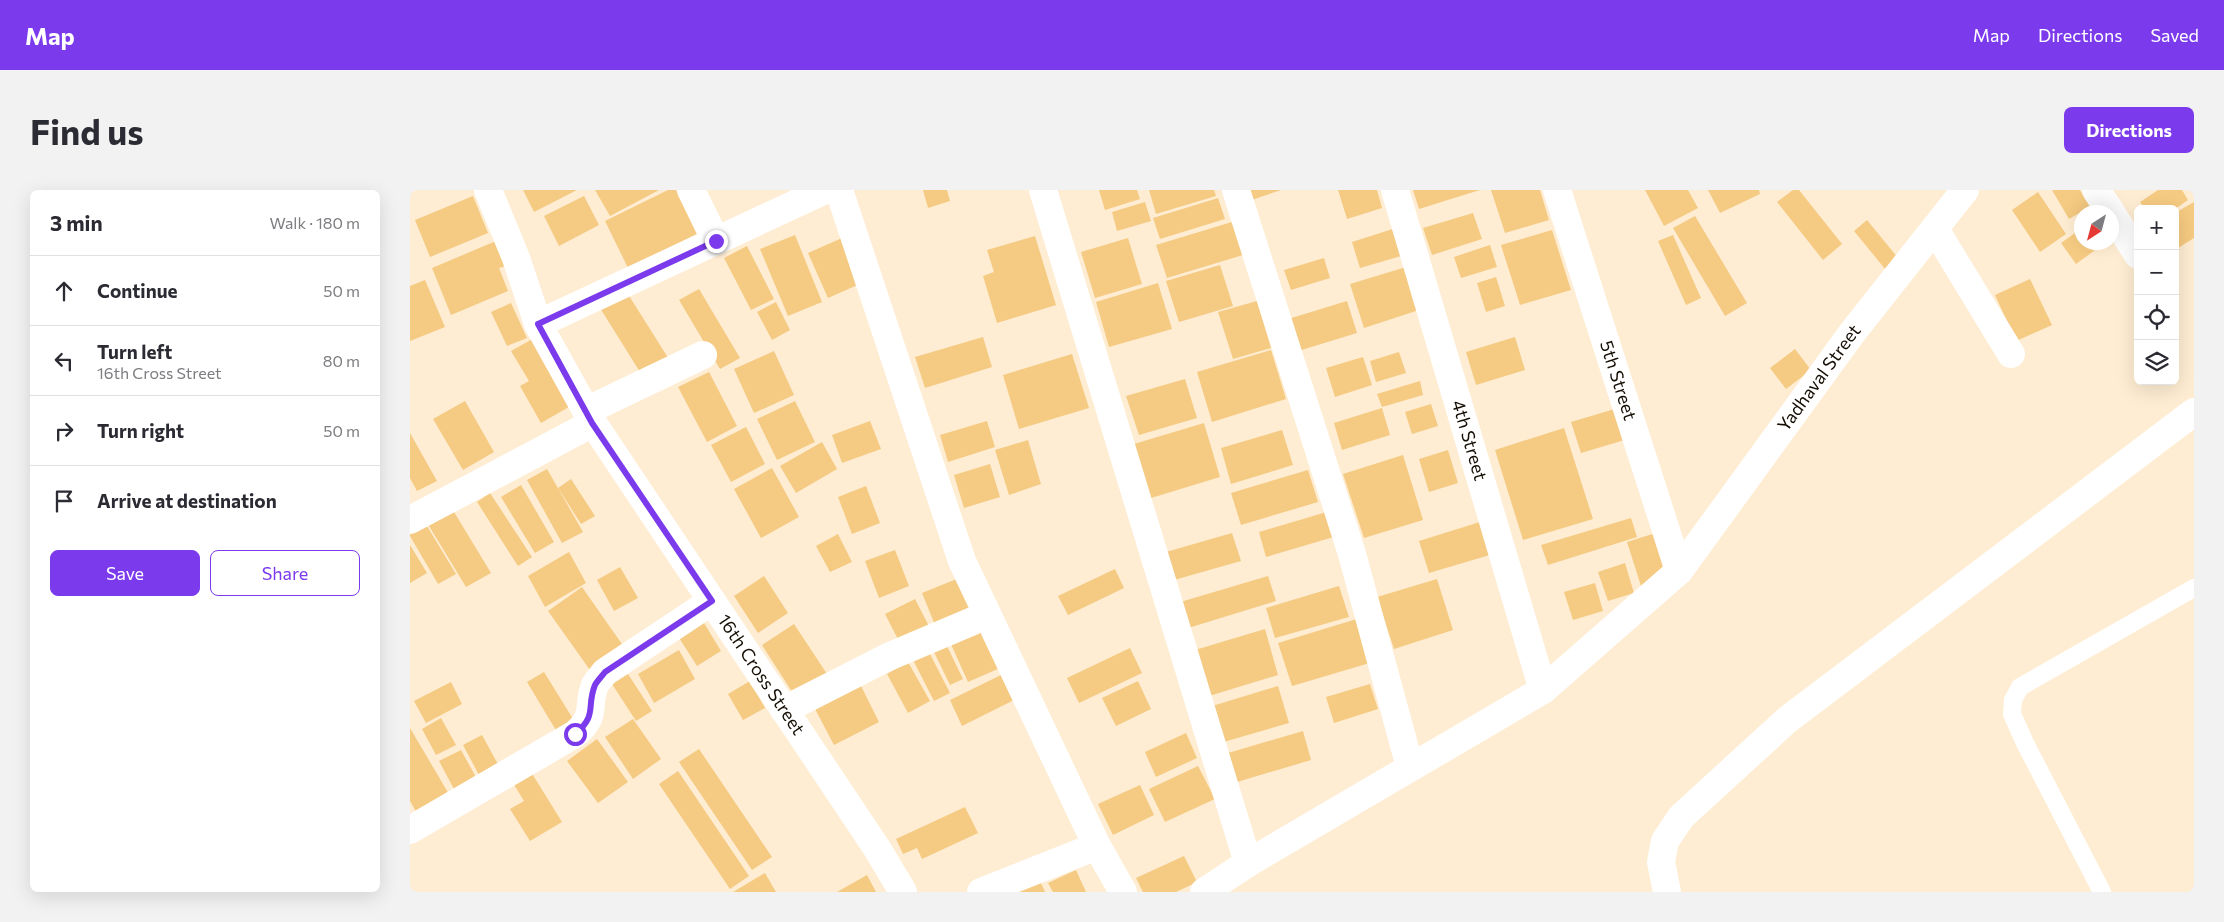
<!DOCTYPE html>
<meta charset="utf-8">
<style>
:root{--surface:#fff;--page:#f2f2f3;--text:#2b2b33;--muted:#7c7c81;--line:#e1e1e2;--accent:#7c3aed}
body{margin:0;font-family:Commissioner,sans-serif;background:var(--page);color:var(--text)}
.controls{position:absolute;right:15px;top:15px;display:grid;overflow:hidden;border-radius:8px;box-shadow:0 5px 20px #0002}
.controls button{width:45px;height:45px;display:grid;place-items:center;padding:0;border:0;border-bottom:1px solid var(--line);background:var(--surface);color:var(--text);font:25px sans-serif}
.compass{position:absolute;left:1664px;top:15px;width:45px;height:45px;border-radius:50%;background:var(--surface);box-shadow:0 5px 20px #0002;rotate:216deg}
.stop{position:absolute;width:15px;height:15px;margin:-11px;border:4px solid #7c3aed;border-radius:50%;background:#fff}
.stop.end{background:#7c3aed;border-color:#fff;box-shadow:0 1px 5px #0008}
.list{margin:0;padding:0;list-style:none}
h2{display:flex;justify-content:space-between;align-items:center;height:65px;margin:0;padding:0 20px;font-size:21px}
h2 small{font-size:16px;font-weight:400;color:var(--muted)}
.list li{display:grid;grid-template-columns:32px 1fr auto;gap:15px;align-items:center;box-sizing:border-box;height:70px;padding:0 20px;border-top:1px solid var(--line)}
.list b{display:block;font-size:19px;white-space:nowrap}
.list p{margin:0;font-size:16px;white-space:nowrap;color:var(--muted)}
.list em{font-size:16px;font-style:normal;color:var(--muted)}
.actions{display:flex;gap:10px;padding:15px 20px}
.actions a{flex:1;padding:11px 0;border:1px solid var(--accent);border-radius:8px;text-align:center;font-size:18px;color:var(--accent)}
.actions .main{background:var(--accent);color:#fff}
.icon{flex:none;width:28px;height:28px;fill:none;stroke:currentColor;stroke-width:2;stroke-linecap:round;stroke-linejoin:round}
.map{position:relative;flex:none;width:1784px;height:702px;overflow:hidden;border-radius:8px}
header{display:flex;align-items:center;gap:30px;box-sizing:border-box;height:70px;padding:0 25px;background:var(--accent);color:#fff}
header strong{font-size:24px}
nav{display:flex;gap:28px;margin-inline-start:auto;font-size:18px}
.intro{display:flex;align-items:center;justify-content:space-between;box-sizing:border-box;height:120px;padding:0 30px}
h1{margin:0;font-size:35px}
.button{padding:12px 22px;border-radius:8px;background:var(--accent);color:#fff;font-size:18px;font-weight:700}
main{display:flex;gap:30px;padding:0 30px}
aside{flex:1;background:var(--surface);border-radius:8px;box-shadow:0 5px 20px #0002}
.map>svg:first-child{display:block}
.building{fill:#f5ca82}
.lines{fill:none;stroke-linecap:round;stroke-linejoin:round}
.service{stroke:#fff;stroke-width:18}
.minor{stroke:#fff;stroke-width:28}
.route{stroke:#7c3aed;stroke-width:6}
.labels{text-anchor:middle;stroke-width:5;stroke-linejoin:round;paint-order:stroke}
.street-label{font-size:18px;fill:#150e04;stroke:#fff}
</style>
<header>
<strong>Map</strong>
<nav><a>Map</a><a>Directions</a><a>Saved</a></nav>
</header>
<div class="intro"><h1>Find us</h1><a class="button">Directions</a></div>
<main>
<aside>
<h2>3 min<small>Walk · 180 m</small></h2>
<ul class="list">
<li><svg class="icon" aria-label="ahead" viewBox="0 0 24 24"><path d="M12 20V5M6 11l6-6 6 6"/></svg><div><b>Continue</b></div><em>50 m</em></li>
<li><svg class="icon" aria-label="left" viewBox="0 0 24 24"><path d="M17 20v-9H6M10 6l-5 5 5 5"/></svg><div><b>Turn left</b><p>16th Cross Street</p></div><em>80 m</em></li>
<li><svg class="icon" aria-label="right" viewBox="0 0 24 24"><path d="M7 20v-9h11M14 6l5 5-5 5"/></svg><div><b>Turn right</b></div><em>50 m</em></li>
<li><svg class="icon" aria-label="arrive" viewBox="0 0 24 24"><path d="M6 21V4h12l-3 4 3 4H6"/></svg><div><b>Arrive at destination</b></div></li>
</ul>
<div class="actions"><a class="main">Save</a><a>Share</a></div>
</aside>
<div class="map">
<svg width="1784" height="702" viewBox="0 0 1784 702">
<rect width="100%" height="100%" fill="#feedd2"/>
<path class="building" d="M113,0h54l-43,22z
M185,0h64l-49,26z
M258,0h8l21,44 -69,34 -23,-47z
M513,0h24l3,11 -22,7z
M689,0h38l3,9 -35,11z
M739,0h65l2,6 -60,18z
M839,0h32l-29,10z
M928,0h39l5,18 -35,11z
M1003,0h67l-61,19z
M1081,0h49l9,30 -44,13z
M1235,0h43l10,18 -34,18z
M1298,0h51l1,4 -40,19z
M1383,0h6l43,54 -19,16 -46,-58z
M1642,0h28l10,17 -21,12z
M1748,0h24l6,10 -13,9h-30l-5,-7z
M1628,2l28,42 -26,18 -28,-42z
M63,6l15,37 -58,24 -15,-37z
M174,6l15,29 -40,21 -15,-30z
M808,8l7,21 -65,20 -7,-21z
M735,12l6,19 -34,10 -5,-19z
M1784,12v36l-19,12v-37z
M1063,23l9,26 -50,16 -9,-27z
M1285,26l52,87 -22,13 -52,-88z
M1457,30l36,44 -13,11 -36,-44z
M822,32l11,33 -76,23 -11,-33z
M989,37l9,27 -48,14 -8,-26z
M1672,38v14h24l-30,22 -15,-21z
M1142,40l19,60 -51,15 -19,-60z
M385,45l27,67 -34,14 -28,-67z
M1263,45l28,63 -15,7 -28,-64z
M625,46l21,69 -59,18 -14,-47 11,-4 -7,-22z
M432,48l20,45 -34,15 -20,-45z
M718,48l14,46 -47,14 -14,-46z
M86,51l10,25 -7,2 9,23 -57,24 -19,-47z
M1080,55l7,22 -36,11 -7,-21z
M337,56l27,53 -23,11 -27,-52z
M914,68l6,20 -39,12 -7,-20z
M810,75l13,41 -54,16 -13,-41z
M996,77l13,43 -55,18 -14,-44z
M1086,87l9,29 -19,6 -9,-29z
M1620,89l22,46 -36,16 -21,-46z
M15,90l20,47 -35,14v-55z
M748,93l14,46 -63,18 -13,-45z
M289,99l41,69 -20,11 -41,-69z
M216,101l46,73 -27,16 -45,-72z
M847,111l14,47 -38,11 -15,-47z
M937,111l10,32 -62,19 -10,-32z
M366,112l14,28 -18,10 -15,-28z
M101,113l16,35 -20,8 -16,-34z
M126,147l38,67 -33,19 -21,-37 9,-5 -18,-30z
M573,147l9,30 -67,21 -10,-31z
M1105,147l10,33 -49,15 -10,-33z
M1385,159l16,21 -25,19 -16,-21z
M861,160l15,49 -74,23 -15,-50z
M364,161l20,44 -40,18 -20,-44z
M989,162l7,21 -30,9 -6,-21z
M662,164l17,54 -70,21 -16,-54z
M953,167l9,28 -37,12 -9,-29z
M299,182l28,54 -30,16 -29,-55z
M775,189l12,39 -58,17 -13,-39z
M1010,191l3,14 -41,12 -5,-13z
M55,211l29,51 -31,18 -30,-51z
M385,211l20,41 -38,18 -20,-41z
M1021,214l7,22 -26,8 -7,-22z
M972,218l8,27 -48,15 -8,-27z
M1208,218l10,31 -47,14 -10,-31z
M460,231l11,28 -39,14 -10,-28z
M577,231l8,26 -47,15 -8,-27z
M794,233l16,54 -69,21 -17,-54z
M336,237l19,37 -34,18 -20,-37z
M1154,238l29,91 -70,21 -28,-90z
M872,240l11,35 -62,19 -10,-36z
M0,243l27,48 -20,10 -7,-13z
M618,250l13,44 -32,11 -14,-45z
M412,252l15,27 -41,24 -16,-27z
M1038,260l10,33 -29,9 -10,-33z
M993,265l20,65 -59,18 -21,-64z
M580,274l10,33 -36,11 -10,-33z
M362,278l27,49 -38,21 -27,-49z
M137,279l36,63 -21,11 -35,-63z
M898,280l10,32 -77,23 -10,-32z
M161,289l24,37 -14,8 -23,-36z
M111,295l33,57 -19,11 -34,-56z
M456,296l14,37 -28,11 -14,-37z
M80,303l42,64 -14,9 -41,-64z
M41,317l40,66 -25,14 -40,-66z
M920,321l7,25 -71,21 -7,-25z
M1221,328l6,19 -89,28 -7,-20z
M14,331l32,53 -18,10 -28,-48v-6z
M1073,331l10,33 -64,19 -10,-32z
M1249,342l13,45 -31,9 -14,-44z
M822,343l9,28 -67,19 -8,-28z
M428,344l14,28 -22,10 -14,-26z
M0,355l17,28 -17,10z
M485,360l14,36 -30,12 -14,-37z
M159,362l17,31 -41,24 -17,-31z
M1215,373l9,30 -26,8 -10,-29z
M210,377l18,31 -24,13 -17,-31z
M705,379l9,19 -56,27 -10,-19z
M354,386l24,37 -30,20 -24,-37z
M858,386l8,25 -91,28 -8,-26z
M549,388l15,37 -37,15 -15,-37z
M1027,389l16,51 -59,19 -17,-52z
M1185,393l8,28 -30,9 -9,-28z
M929,396l10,31 -74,21 -9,-30z
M172,397l42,60 -34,23 -42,-59z
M505,409l18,35 -30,15 -18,-35z
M291,428l20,33 -24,15 -21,-33z
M950,428l13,44 -81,24 -14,-43z
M384,434l35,53 -33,21 -34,-53z
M572,438l18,40 -32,14 -18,-40z
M855,439l13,46 -69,21 -14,-46z
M537,456l16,33 -13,6 -16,-33z
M720,458l12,25 -63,30 -12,-25z
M269,460l16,29 -41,24 -16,-29z
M518,460l22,43 -16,8 -22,-43z
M498,472l22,39 -22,12 -21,-39z
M134,482l34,55 -18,10 -33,-55z
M218,484l24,37 -16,10 -24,-37z
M593,484l13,25 -54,27 -12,-26z
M340,491l15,27 -22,12 -15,-26z
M728,491l13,28 -35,17 -14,-28z
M41,492l11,22 -36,19 -12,-22z
M450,494l19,38 -45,23 -20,-38z
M960,494l8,25 -44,14 -8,-26z
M868,496l11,37 -69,20 -11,-36z
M31,528l15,27 -20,10 -14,-26z
M223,529l28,40 -28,20 -28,-42z
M0,538l43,73 -32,19 -11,-19z
M893,541l8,29 -74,22 -9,-29z
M776,543l11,25 -41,19 -11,-25z
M72,545l17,31 -19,11 -17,-32z
M187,549l31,43 -30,21 -31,-42z
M289,559l73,108 -20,13 -73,-108z
M51,560l15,27 -22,12 -15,-28z
M788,576l17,33 -50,23 -16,-33z
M268,581l71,105 -19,13 -71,-105z
M121,582l31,50 -32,19 -20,-32 14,-8 -11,-18z
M730,595l14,30 -41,20 -15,-31z
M555,617l13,26 -56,26 -5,-11 -14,6 -7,-15z
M774,666l13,26 -21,10h-33l-7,-14z
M666,680l10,22h-33l-5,-9z
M355,683l11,19h-43z
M457,685l9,17h-39z
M630,691l5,11h-28z"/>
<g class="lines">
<path class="service" d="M1692,702l-77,-149 -13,-29 1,-14 7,-13 174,-99"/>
<g class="minor">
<path id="s1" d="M78,0l28,68 22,66 55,99 285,427 25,42"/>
<path d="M281,0l25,51"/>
<path d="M429,0l123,371 135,285 26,46"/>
<path d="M633,0l205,673"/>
<path d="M826,0l116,364 58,213"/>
<path id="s2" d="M985,0l148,500"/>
<path id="s3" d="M1147,0l122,381"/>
<path d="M1686,0l15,22"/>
<path d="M1702,24l26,41"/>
<path d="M1525,39l76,125"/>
<path d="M128,134l287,-134"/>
<path d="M176,221l117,-56"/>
<path d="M0,330l183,-97"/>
<path d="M374,520l104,-53 85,-36"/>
<path d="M0,640l165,-96c23,-19 11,-27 20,-49 2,-4 7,-9 10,-13l107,-71"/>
<path d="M571,702l116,-46"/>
<path id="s4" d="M794,702l44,-29 295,-173 136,-119 173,-238 113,-143"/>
<path d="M1257,702l-6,-30 4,-21 16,-24 106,-97 407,-308"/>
</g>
</g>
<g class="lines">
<path class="route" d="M165,544c23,-19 11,-27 20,-49 2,-4 7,-9 10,-13l107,-71 -120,-178 -54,-99 178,-83"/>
</g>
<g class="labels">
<g class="street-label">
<text dy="6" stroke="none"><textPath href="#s4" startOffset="814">Yadhaval Street</textPath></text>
<text dy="6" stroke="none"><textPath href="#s3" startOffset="200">5th Street</textPath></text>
<text dy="6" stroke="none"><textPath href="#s2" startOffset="261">4th Street</textPath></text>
<text dy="6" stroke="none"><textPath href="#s1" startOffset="559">16th Cross Street</textPath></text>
</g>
</g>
</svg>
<div class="controls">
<button>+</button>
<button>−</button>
<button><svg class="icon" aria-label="locate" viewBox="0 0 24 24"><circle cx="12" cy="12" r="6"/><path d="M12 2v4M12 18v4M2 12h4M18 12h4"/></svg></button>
<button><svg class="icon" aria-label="layers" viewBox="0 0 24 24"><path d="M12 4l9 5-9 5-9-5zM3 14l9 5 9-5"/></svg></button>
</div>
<svg class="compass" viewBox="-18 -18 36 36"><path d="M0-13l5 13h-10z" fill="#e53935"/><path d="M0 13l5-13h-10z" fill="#7c7c81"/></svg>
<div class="stop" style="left:165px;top:544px"></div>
<div class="stop end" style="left:306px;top:51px"></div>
</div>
</main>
